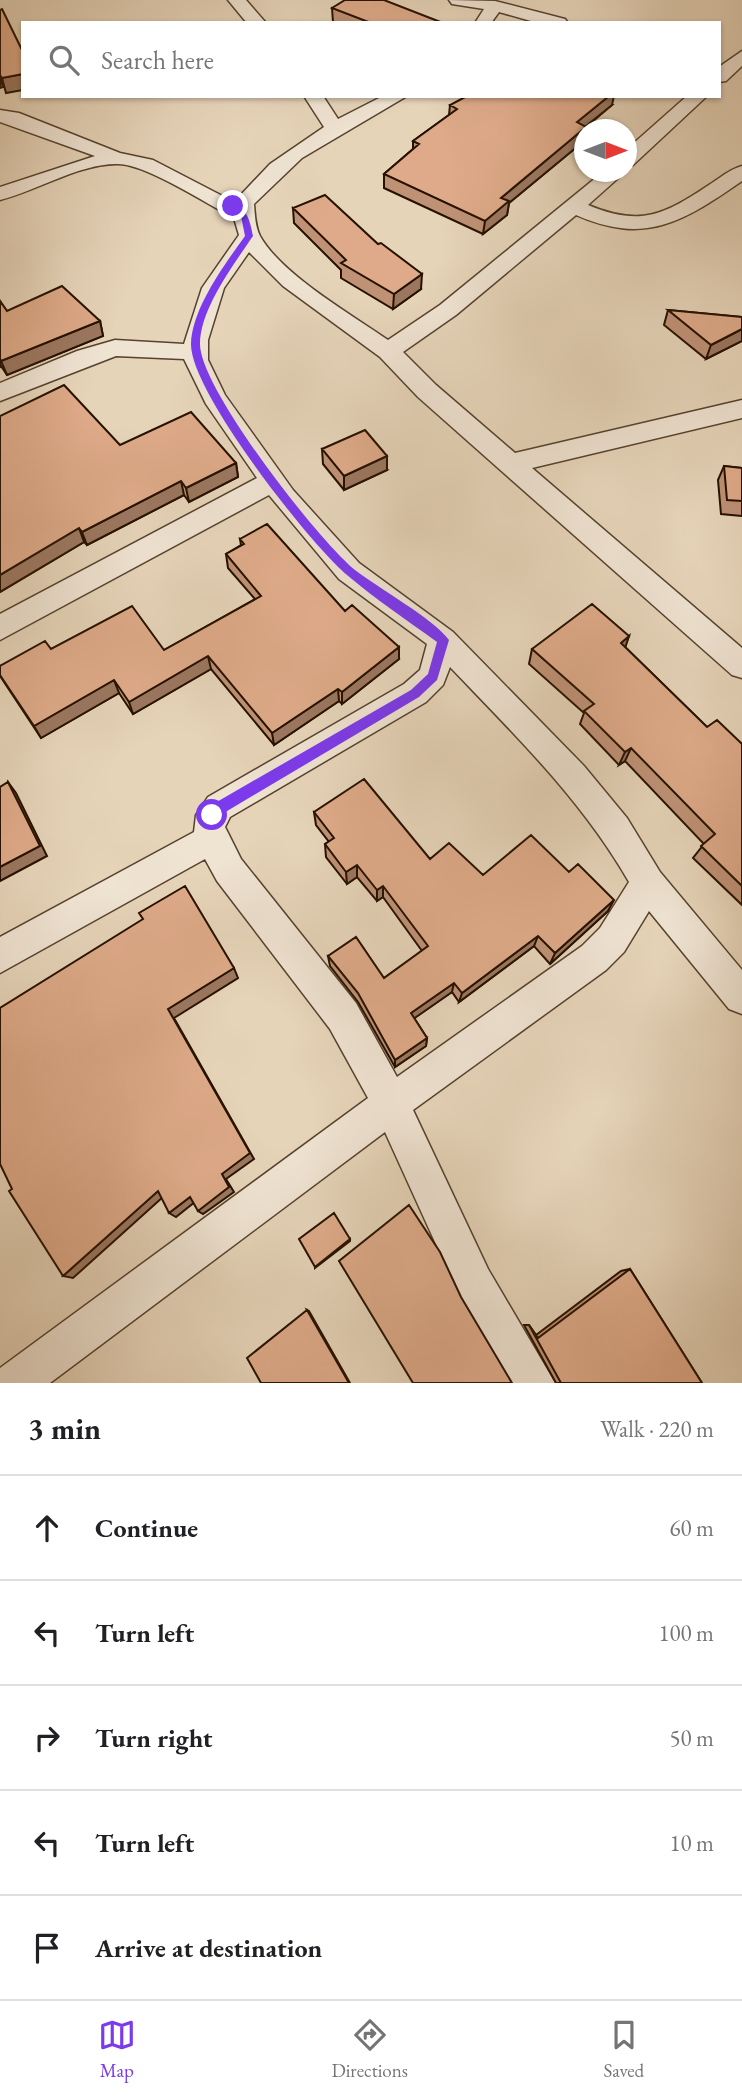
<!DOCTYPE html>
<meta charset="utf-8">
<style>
:root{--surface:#fff;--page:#f6f6f6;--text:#202124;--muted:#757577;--line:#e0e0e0;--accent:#7c3aed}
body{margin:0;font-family:"EB Garamond",serif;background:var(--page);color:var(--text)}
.compass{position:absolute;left:574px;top:119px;width:63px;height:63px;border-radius:50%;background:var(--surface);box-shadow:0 2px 5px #0004;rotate:90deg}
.stop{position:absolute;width:21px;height:21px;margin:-16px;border:5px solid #7c3aed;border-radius:50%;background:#fff}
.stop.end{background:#7c3aed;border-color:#fff;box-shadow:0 2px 7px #0008}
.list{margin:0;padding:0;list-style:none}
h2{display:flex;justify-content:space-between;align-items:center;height:91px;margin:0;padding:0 28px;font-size:30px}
h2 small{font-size:23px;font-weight:400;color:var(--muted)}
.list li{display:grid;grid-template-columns:46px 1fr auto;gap:21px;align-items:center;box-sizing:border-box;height:105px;padding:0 28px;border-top:2px solid var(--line)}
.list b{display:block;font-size:26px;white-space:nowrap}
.list em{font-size:23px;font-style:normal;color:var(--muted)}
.icon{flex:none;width:38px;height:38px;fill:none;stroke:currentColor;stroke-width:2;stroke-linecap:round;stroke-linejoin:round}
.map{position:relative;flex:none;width:742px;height:1383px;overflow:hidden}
.search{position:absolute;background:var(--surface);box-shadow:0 2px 5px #0004;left:21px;right:21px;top:21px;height:77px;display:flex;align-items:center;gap:18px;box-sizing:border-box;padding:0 24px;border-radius:0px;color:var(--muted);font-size:26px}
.sheet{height:616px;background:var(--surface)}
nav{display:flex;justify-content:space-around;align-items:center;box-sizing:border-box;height:98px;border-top:2px solid var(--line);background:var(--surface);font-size:19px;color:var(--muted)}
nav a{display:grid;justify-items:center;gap:4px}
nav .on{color:var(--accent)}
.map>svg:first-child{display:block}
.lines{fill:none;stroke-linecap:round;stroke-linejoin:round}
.street-casing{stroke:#56422e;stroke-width:3}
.street{fill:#efe3d2;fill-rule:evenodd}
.wall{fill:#bf9276;stroke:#261100;stroke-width:2}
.shaded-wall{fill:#9b7760;stroke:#261100;stroke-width:2}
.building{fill:#deaa89;stroke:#261100;stroke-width:2}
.route{fill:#7c3aed}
</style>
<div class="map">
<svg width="742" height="1383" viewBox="0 0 742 1383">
<rect width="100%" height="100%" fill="#e6d4b9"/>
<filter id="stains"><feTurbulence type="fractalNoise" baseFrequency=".00286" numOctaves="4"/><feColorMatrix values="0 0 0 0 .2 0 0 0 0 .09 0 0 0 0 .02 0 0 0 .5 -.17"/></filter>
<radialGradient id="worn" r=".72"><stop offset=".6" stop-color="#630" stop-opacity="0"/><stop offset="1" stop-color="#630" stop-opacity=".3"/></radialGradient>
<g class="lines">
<g class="street-casing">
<path id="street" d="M228,0h18l20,23h-19z
M449,0l46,1 70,18 3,4h-30l-39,-11 -8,11h-16l9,-14 -32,-5z
M742,51v15l-16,15 -7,1v-15z
M304,96h19l15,23 45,-23h24l-105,62 -48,46c1,11 1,22 6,32 21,38 92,79 128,104l52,-35 163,-133h22l-37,33c52,22 76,10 121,-20 11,-7 21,-16 33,-19v15c-58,40 -96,65 -166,34l-120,100 -53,37 33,33 79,68 227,-53v18l-210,50 210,180v30l-10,-3 -314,-278 -38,-40 -97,-71 -34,-34 -25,36 -16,52v20l17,35 68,95 66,73 94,69 131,134 43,52 33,54 82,98v44l-13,-5 -80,-98 -25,41 -18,18 -193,140 75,159 67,114h-45l-50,-86 -75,-165 -335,251h-50v-15l368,-270 -38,-69 -113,-148 -12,-22 -205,114v-36l194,-105 2,-17 12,-18 196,-113 16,-14 7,-26 -88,-65 -70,-84 -269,145v-26l257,-136 -51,-74 -22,-45 -68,-3 -116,45v-18l77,-32 38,-11 69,4 18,-56 37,-53 -5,-17c-27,-14 -88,-54 -116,-54 -37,-1 -82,27 -118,36v-13l95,-31 -95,-34v-12l19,3 101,40 33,7 81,42 36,-38 54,-37zM450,667c65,68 132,133 179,215l-29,46 -18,18 -185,131 -41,-74 -115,-144 -16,-32 5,-10 196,-115 17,-17z
M687,96h20l-74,69 -7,2v-17z"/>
</g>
<use href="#street" class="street"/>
</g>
<path class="wall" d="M332,8l111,15h-108l-2,-1z
M450,105h162l-26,22v3h-2v11l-75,62 -2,12 -24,19 -99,-46v-14l29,-25v-8l36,-26z
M293,208l128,81 -28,20 -52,-31v-8l-47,-47z
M0,301l7,10 93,10 3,15 -96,39 -6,-9 -1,1z
M668,310l74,7v24l-36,18 -42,-34z
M120,445l116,18 2,14 -49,25 -5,-7 -97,50 -3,-3 -84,50z
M322,449l65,21 -43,20 -21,-26z
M724,466l18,2v48l-21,-2 -3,-34z
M240,539l105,72 54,48 -57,45 -3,-3 -65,44 -63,-76 -78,45 -14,-21 -78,45 -41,-62v-10l51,-17 113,1 91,-51 -27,-31 -2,-14 15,-9z
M629,636l-4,11 82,80 35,17v161l-49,-47 11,-14 -79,-83 -6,4 -39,-41 4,-11 -55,-49 3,-15z
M314,812l116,47 178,52 -58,53 -16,-18 -75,56 -7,-10 -38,26 13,20 -1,8 -31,21 -37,-65 -28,-36 -2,-10 56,22 38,-27 -39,-54 -6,4 -20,-24 -10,7 -21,-27 -1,-13 4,-2 -13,-17z
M630,1269l72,114h-146l-32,-58h5l7,10 85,-64z"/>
<path class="shaded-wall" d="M23,74v16l-17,3 -4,-15z
M0,77l3,10 -3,1z
M609,96h5l-2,9 -37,30 2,-13z
M586,127v3h-2v11l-75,62 -2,12 -24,19 2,-13 16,-23z
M422,274l-1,15 -28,20 1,-15z
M100,321l3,15 -96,39 -6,-14z
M742,329v12l-36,18 5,-14z
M387,456v14l-43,20v-14z
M236,463l2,14 -49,25 -3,-14z
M181,481l3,14 -97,50 -5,-13z
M79,528l5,14 -84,50v-17z
M629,636l-5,15 -3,-8z
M399,647v12l-57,45v-12z
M208,656l3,13 -78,45 -4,-12z
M114,680l5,13 -78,45 -7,-12z
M338,689l1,12 -65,44 -2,-12z
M631,748l-6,13 -6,4 6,-13z
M8,782l8,11 31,63 -47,25v-14z
M357,865v12l-10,7 -1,-12z
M383,886v11l-6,4v-11z
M614,900l-6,11 -58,53 5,-11z
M538,936l-4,10 -75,56 3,-9z
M234,968l4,10 -64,40 80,141 -28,20 8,13 -31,22 -5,-3 24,-37 -54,-165z
M454,983l-2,9 -43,30 2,-9z
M427,1038l-1,8 -31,21v-7z
M158,1191l6,5 -91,82 -10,-2z
M190,1197l6,4 -20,16 -7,-4z
M350,1239v2l-35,27v-1z
M307,1310l2,1 41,72h-1z"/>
<path class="building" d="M345,0h39l59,23h-72l-39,-15z
M2,9l21,43v22l-21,4 -2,-3v-65z
M467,96h142l-32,26 9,5 -85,71 8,3 -24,20 -101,-47 35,-30 -6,-3 44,-32 -7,-4z
M325,195l53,49 3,-1 41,31 -28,20 -53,-31 5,-3 -53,-52z
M62,286l38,35 -99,40 -1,-2v-58l7,10z
M668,310l74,7v12l-31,16z
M64,385l56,60 71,-33 45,51 -50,25 -5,-7 -99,51 -3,-4 -79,47v-159z
M365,430l22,26 -43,20 -22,-27z
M724,466l18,2v33l-15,-1z
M267,524l78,87 7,-6 47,42 -57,45 -4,-3 -66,44 -64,-77 -79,46 -15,-22 -80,46 -34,-51v-9l45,-25 6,8 81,-43 32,44 97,-54 -35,-42 18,-10 -4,-5z
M592,604l37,32 -8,7 86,84 10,-7 25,24v142l-41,-40 14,-12 -84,-86 -6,4 -41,-41 10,-7 -62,-55z
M364,779l66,80 19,-16 34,32 48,-40 38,37 9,-8 36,36 -59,53 -17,-17 -76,57 -8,-10 -43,30 16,25 -32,22 -37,-67 -30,-37 28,-19 28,41 44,-32 -45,-60 -6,4 -20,-25 -11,7 -21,-28 9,-6 -20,-26z
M8,782l32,64 -40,21v-80z
M185,886l49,82 -66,41 82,144 -28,21 7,13 -31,24 -8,-14 -21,16 -11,-22 -95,85 -54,-85 3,-2 -12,-25v-156l143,-89 -4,-6z
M409,1205l31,47 21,45 51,86h-99l-74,-122z
M334,1213l16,26 -35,28 -16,-28z
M630,1269l72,114h-141l-32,-58 9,13z
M307,1310l42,73h-88l-14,-25z"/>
<path class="route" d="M230,205c17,0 20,16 23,31 -19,28 -53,73 -53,108 0,45 118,196 155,226 23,18 79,49 94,70l-12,40 -18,17 -207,123 -6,-5 9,-12 196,-113 17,-16 9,-32c-30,-22 -62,-43 -90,-67 -39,-33 -157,-184 -156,-231 1,-36 34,-80 54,-108l-4,-20z"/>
<rect width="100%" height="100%" filter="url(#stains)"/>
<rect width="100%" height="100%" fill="url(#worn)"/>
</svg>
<svg class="compass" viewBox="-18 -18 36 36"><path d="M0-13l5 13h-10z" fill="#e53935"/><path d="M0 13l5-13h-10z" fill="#757577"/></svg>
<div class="stop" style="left:212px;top:815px"></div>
<div class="stop end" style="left:233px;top:206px"></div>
<div class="search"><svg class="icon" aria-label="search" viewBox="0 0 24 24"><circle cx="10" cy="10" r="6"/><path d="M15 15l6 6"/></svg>Search here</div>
</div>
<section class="sheet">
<h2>3 min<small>Walk · 220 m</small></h2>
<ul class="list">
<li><svg class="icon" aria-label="ahead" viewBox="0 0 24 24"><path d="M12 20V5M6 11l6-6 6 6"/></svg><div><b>Continue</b></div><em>60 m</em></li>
<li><svg class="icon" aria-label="left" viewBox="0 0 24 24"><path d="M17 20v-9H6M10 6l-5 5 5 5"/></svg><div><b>Turn left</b></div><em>100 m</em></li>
<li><svg class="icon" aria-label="right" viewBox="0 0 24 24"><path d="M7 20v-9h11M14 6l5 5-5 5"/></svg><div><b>Turn right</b></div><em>50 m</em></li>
<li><svg class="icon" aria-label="left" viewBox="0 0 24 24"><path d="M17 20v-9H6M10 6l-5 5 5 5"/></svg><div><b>Turn left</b></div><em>10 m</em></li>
<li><svg class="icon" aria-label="arrive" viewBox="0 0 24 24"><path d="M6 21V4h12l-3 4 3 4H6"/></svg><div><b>Arrive at destination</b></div></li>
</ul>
</section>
<nav>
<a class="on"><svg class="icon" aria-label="map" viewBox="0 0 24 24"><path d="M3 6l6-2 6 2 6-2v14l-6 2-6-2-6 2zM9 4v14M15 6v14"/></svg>Map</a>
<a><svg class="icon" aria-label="directions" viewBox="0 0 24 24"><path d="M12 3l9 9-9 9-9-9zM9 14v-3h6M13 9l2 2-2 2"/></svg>Directions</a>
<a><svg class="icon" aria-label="saved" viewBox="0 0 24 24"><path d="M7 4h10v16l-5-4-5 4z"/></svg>Saved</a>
</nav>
